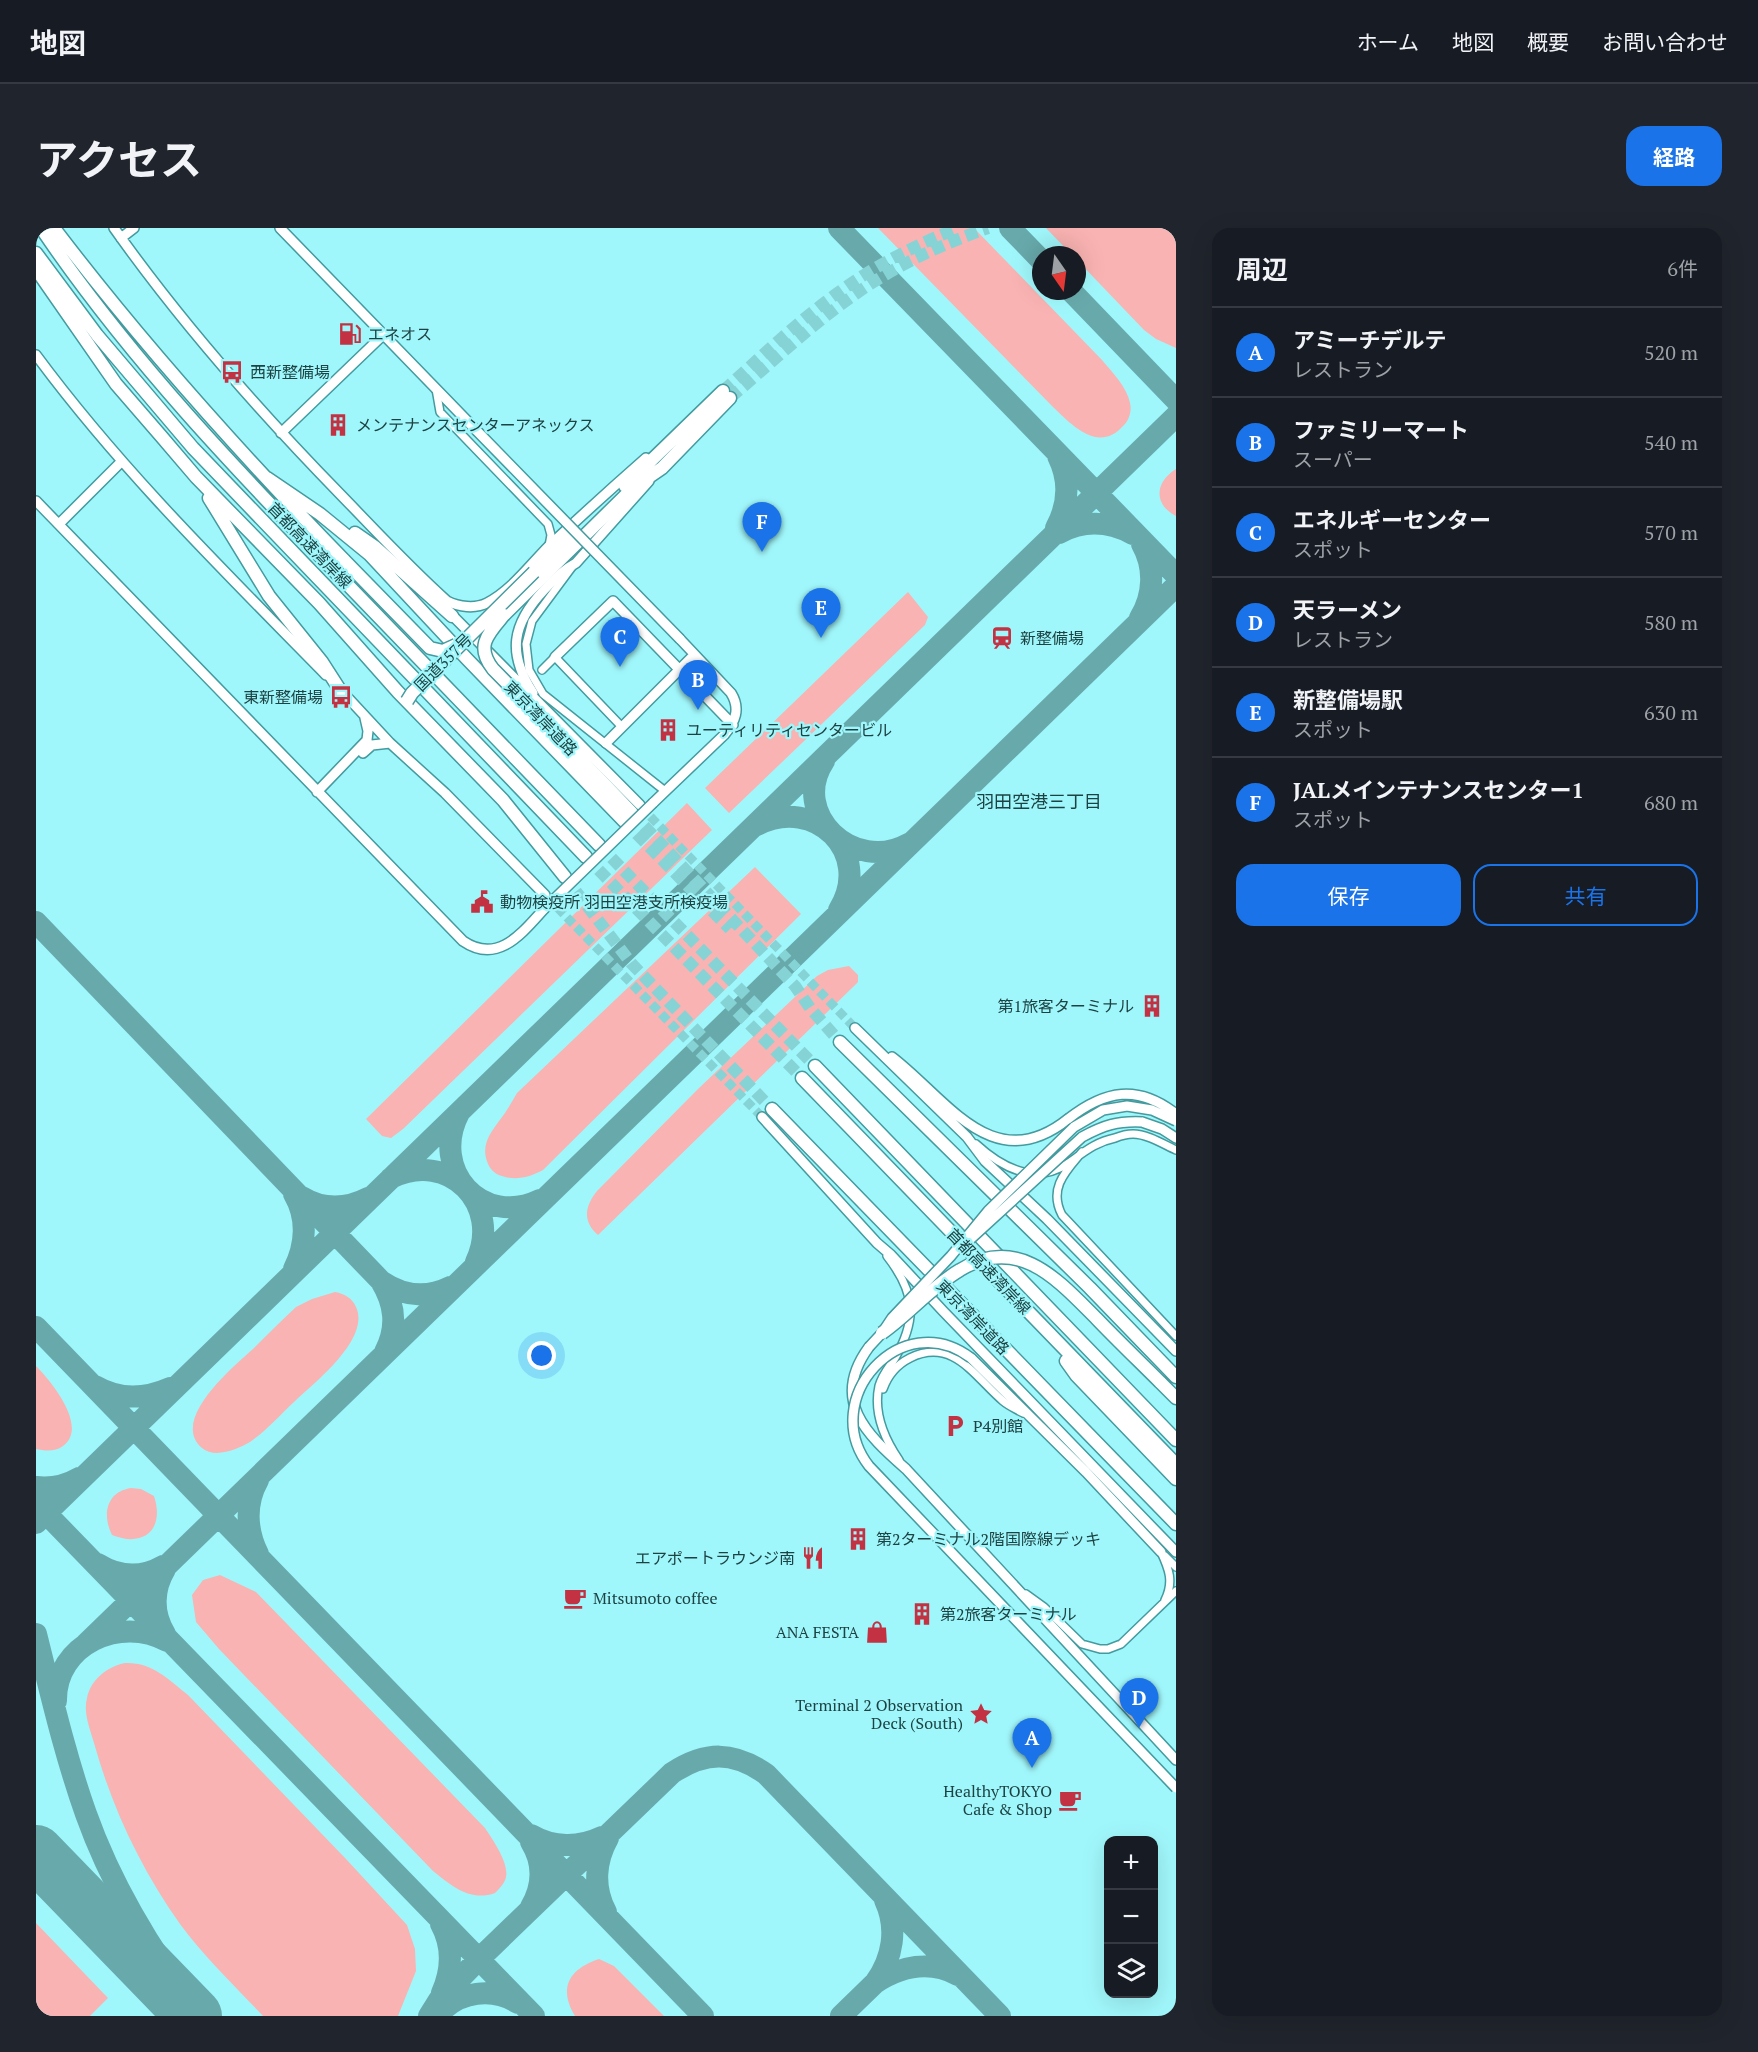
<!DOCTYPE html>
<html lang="ja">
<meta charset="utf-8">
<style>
:root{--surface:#171b24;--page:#20242c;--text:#f1f3f6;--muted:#9ea1a6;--line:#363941;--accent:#1a73e8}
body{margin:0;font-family:"PT Serif","Noto Sans JP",serif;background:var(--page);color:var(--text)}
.controls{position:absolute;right:18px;bottom:18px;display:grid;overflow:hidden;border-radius:12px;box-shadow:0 6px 24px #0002}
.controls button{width:54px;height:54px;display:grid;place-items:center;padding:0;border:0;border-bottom:2px solid var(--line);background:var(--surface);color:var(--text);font:30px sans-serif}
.compass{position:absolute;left:996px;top:18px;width:54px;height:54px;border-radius:50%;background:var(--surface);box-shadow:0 6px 24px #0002;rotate:166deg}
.you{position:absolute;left:506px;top:1128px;width:21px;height:21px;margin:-15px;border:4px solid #fff;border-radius:50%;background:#1a73e8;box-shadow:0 0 0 9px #1a73e833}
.badge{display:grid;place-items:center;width:39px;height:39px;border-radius:50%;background:var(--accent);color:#fff;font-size:20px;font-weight:700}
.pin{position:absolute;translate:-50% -50px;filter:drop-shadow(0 2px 3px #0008)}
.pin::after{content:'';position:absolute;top:32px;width:21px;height:18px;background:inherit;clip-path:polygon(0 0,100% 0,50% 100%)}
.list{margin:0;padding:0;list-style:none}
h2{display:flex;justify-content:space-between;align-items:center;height:78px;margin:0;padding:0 24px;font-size:26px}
h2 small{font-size:20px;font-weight:400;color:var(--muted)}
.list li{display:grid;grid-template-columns:39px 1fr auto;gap:18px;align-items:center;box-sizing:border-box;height:90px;padding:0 24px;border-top:2px solid var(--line)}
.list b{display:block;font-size:22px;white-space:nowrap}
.list p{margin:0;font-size:20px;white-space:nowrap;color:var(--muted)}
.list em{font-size:20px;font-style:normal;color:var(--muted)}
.actions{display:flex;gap:12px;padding:18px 24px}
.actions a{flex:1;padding:14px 0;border:2px solid var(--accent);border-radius:18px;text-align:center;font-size:21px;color:var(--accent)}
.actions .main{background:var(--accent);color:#fff}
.icon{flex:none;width:33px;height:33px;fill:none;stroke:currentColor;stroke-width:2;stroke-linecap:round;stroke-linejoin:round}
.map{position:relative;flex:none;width:1140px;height:1788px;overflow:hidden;border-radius:18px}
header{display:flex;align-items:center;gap:36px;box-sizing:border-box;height:84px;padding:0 30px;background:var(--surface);border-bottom:2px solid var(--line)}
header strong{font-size:28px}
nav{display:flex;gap:33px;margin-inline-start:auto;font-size:21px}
.intro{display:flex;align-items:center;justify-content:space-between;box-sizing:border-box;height:144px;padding:0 36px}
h1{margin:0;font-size:42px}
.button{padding:15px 27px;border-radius:18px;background:var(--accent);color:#fff;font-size:21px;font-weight:700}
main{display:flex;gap:36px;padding:0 36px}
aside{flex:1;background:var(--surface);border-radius:18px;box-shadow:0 6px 24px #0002}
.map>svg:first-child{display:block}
.green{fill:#f9b3b2}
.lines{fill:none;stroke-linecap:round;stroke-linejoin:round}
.taxiway{stroke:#68aaac;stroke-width:22}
.runway{stroke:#68aaac;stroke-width:56}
.secondary-tunnel{stroke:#86d3d6;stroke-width:9;stroke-dasharray:9 4.5;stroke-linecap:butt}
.highway-tunnel{stroke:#86d3d6;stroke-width:12;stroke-dasharray:12 6;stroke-linecap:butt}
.street-casing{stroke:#439b9f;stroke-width:10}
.secondary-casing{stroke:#439b9f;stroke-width:12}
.highway-casing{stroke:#439b9f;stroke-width:15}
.street{stroke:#fff;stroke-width:7}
.secondary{stroke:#fff;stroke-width:9}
.highway{stroke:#fff;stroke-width:12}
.secondary-bridge-casing{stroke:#439b9f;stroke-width:12;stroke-linecap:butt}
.highway-bridge-casing{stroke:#439b9f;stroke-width:15;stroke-linecap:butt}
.secondary-bridge{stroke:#fff;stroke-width:9}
.highway-bridge{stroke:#fff;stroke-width:12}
.labels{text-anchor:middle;stroke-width:4.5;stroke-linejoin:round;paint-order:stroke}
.poi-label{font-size:16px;fill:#1d4243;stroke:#a0f7fb;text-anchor:start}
.street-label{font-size:16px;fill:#1d4243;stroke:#a0f7fb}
.neighbourhood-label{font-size:18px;fill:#1d4243;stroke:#a0f7fb}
</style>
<header>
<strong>地図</strong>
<nav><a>ホーム</a><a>地図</a><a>概要</a><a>お問い合わせ</a></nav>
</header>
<div class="intro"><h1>アクセス</h1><a class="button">経路</a></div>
<main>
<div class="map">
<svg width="1140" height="1788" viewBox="0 0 1140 1788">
<rect width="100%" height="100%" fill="#a0f7fb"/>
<path class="green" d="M842,0h96l128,132c10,12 25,27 28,43 2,8 -1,17 -6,22 -25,29 -51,1 -71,-18z
M1010,0h130v120l-20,-9 -12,-9 -67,-70v-5h-5z
M1140,241v47c-23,-12 -21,-34 0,-47z
M872,364l20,25 -3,8 -196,188 -24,-25z
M651,575l25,27 -309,299 -12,9 -9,-2 -16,-17z
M719,639l46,47 -258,256c-13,7 -27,11 -41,6 -7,-2 -11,-6 -14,-12 -9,-21 5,-34 17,-51 4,-6 8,-13 12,-20z
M813,738l9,9v7l-5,5 -255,248c-16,-14 -13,-29 -1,-44l101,-102 119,-113 11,-6z
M299,1064c10,2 17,6 21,15 15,32 -42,76 -62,95 -14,13 -28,29 -44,40 -12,7 -35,17 -48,6 -33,-28 32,-82 51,-99 14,-14 28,-28 43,-42l16,-8z
M0,1138c15,15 53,61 27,80 -8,6 -18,5 -27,3z
M95,1260l10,1 13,7c11,33 -10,52 -42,39 -10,-20 -6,-43 19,-47z
M184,1347l36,17 229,236c8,12 24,35 21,49 -1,6 -7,12 -11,16 -25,9 -43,-7 -62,-22l-214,-222 -23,-27 -4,-27 11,-15z
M89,1435c27,-1 43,16 63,32l158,164 61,66 8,24 1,22 -18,45h-135c-28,-30 -58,-58 -83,-92 -39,-55 -68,-116 -86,-181 -4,-14 -11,-30 -7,-45 4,-19 20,-31 38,-35z
M0,1695l72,75 -18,18h-54z
M563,1731l15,7 50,50h-89c-17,-28 -6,-47 24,-57z"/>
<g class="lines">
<path class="taxiway" d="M803,0l337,347
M974,0l31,32
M1035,63l105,109
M1020,300c13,-24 14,-48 2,-72
M1023,305c24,-13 50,-12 74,1
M1104,390c14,-23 15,-51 2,-74
M788,533c-35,53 30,113 84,83
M721,597c58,-30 117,28 82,85
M0,694l345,359c22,15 45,18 69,6
M423,885c-30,57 23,115 81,87
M355,950c58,-29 112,27 85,84
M266,969c21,13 45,12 66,1
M258,1041c12,-24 14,-51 0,-75
M345,1053c14,23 17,46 4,71
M0,1099l667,689
M59,1158c24,14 50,13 75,2
M0,1259c16,2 29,-1 43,-9
M0,1275l498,513
M0,1295l1140,-1107
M222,1326c-12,-24 -13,-51 0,-74
M62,1336c21,13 44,14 65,2
M0,1406c15,60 29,121 50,180 26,73 67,140 114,202
M129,1406c-13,-21 -12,-45 0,-65
M50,1416l1090,-1058
M20,1473c-1,-57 65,-86 111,-60
M495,1607c22,13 48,13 71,2
M495,1614c13,21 12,44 0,65
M570,1684c-13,-24 -11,-51 2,-74
M405,1696c12,22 11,46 1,69
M839,1755c18,-25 23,-55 10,-83
M839,1755c26,-17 55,-23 83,-8
M403,1786c20,-23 54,-27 79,-11
M393,1788l10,-16 40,-41 193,-186c34,-22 61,-22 94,1l234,242
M805,1788l37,-36"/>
<path class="runway" d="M0,1625l158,163"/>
<path class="secondary-tunnel" d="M605,579l214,221
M512,670l214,219"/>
<path class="highway-tunnel" d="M687,163c38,-34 75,-70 116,-99 37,-27 77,-47 119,-64
M694,170c41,-35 82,-74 127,-105 40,-28 85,-49 131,-65
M596,585l163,173 15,22 30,34
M588,593l106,108
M563,617l216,221
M550,629l216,221
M529,649l66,86 141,146"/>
<g class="street-casing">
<path id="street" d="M400,161l4,23 108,112 3,11 -2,11
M536,339l-40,54 -6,23 3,26 14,24 122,97
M506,442l13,-13 67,70
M940,916c25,23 58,41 91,20 16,-11 28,-22 48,-26 5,-2 12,-4 18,-4 14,0 30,10 43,16
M1046,924c-16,19 -34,36 -20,63l114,121
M851,1028c28,36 31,62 8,102 -6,9 -13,17 -16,28 -6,27 5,52 20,74
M847,1161c5,-14 13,-24 27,-31 43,-21 64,18 93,43 6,5 13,8 20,12
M1125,1324c8,17 13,30 4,48
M1129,1328l11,11
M990,1366l18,13 38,37 18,5h8l13,-5 55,-53"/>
</g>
<g class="secondary-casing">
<path id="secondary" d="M78,0c68,96 145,183 227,267 35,36 69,73 106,106 12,6 28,8 40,2 24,-12 43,-38 62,-57 32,-30 64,-59 97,-88
M244,0l197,203
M85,10l13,-10
M0,127c85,115 189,217 290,320
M245,205l102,-98
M0,273l427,440c35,24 59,-8 81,-32
M23,296l63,-63
M412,383l192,194
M519,429l58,-56 120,124
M301,458l53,57 55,50 100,102
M497,465c-26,-40 -21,-69 11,-103 10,-11 19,-20 32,-27l73,-82
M570,515l88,-88
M327,525l9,-8 18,-2
M281,564l50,-52 1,-9 -3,-13
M617,575l71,-68c11,-13 17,-26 7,-42l-51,-54
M819,800l112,109 18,24 62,58 129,132
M856,829c55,42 101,122 176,62
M726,889l115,126 14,12 52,56 233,241
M1106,894l20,7 14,9
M833,1119c-39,53 -3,87 37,122l270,291
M935,1130l115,114 75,80"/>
</g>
<g class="highway-casing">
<path id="highway" d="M5,0c88,130 197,244 306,356 84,87 168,174 252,261
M18,0c89,117 188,227 290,332
M0,25l61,82 96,113 393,409
M0,41l80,115 45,52 35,41 123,126 79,89 105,108 62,77
M231,250l53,36 49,40 98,105 157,162
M589,258l98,-95
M173,270l60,98 53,66 18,28
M319,305l20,14 77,69
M498,344l37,-34
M468,387l129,-127 29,-20 68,-70
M514,499l82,86
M804,814l250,246 86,89
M779,838l361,374
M766,850l374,386
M736,881l404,415
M1030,1133l10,14 100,104
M1124,1154l16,16"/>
</g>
<use href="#street" class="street"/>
<use href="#secondary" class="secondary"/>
<use href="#highway" class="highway"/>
<g class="secondary-bridge-casing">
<path id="secondary-bridge" d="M441,203l203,208
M508,681l109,-106
M1032,891c37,-29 70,-35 108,-5
M928,1017l118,-108c22,-12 35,-16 60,-15
M833,1119l13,-14 10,-15 59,-62 37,-45 86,-84 29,-17 24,-4 25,4 24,11
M935,1130c-69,-53 -154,41 -102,108l307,322"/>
</g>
<g class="highway-bridge-casing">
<path id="highway-bridge" d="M308,332l86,88 13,3 13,-6
M468,387c-16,19 -29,31 -11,54l57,58
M371,473l5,-8 122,-121
M846,1105c27,-19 49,-46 78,-63 58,-36 98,10 136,48 21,22 43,43 64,64"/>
</g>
<use href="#secondary-bridge" class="secondary-bridge"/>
<use href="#highway-bridge" class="highway-bridge"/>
</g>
<defs>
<g id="fuel-bare" transform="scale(1.8)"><path d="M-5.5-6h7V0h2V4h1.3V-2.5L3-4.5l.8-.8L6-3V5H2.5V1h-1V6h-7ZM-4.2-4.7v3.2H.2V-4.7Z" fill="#c33243" stroke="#a0f7fb" stroke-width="2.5" paint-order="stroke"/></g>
<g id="bus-bare" transform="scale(1.8)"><path d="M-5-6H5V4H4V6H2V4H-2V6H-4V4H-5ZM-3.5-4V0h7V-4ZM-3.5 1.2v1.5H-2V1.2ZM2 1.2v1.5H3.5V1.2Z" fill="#c33243" stroke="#a0f7fb" stroke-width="2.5" paint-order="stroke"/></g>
<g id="building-bare" transform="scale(1.8)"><path d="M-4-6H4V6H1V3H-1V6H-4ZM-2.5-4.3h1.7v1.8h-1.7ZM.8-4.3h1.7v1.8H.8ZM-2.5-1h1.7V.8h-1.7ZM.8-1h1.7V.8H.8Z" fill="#c33243" stroke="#a0f7fb" stroke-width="2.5" paint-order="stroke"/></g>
<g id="station-bare" transform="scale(1.8)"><path d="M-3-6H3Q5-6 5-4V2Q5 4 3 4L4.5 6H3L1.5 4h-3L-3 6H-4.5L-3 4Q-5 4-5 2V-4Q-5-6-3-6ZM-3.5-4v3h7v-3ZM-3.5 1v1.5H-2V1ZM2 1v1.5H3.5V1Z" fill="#c33243" stroke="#a0f7fb" stroke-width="2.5" paint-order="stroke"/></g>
<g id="civic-bare" transform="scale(1.8)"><path d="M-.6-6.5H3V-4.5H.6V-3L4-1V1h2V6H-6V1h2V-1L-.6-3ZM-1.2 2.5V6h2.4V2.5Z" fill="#c33243" stroke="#a0f7fb" stroke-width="2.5" paint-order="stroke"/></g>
<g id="parking-bare" transform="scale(1.8)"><path d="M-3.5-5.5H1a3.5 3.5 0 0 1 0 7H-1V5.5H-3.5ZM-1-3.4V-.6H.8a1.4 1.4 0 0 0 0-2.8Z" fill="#c33243" stroke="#a0f7fb" stroke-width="2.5" paint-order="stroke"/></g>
<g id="restaurant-bare" transform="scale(1.8)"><path d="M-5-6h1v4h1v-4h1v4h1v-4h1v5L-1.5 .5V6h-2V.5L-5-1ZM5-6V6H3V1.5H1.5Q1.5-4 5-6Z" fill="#c33243" stroke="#a0f7fb" stroke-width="2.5" paint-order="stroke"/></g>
<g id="cafe-bare" transform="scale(1.8)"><path d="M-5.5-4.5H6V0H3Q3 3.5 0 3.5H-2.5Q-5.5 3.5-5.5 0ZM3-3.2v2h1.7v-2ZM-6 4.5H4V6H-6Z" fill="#c33243" stroke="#a0f7fb" stroke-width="2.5" paint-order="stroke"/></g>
<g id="shop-bare" transform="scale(1.8)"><path d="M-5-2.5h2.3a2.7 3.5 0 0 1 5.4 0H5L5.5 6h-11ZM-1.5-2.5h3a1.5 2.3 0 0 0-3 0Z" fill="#c33243" stroke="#a0f7fb" stroke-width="2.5" paint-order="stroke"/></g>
<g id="sight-bare" transform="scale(1.8)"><path d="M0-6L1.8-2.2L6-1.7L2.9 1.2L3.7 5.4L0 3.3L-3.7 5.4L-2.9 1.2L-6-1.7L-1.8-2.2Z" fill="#c33243" stroke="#a0f7fb" stroke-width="2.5" paint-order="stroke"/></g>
</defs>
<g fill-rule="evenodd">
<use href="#fuel-bare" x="314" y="106"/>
<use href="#bus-bare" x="196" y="144"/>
<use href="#building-bare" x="302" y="197"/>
<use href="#station-bare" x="966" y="410"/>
<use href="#bus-bare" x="305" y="469"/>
<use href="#building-bare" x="632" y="502"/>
<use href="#civic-bare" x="446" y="674"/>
<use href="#building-bare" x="1116" y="778"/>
<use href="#parking-bare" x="919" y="1198"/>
<use href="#building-bare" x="822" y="1311"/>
<use href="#restaurant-bare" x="777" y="1330"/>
<use href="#cafe-bare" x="539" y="1370"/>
<use href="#building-bare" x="886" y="1386"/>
<use href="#shop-bare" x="841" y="1404"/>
<use href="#sight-bare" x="945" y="1486"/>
<use href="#cafe-bare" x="1034" y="1572"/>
</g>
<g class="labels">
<g class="poi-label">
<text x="332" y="112">エネオス</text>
<text x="214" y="150">西新整備場</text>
<text x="320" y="203">メンテナンスセンターアネックス</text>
<text x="984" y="416">新整備場</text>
<text x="287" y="475" text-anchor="end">東新整備場</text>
<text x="650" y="508">ユーティリティセンタービル</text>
<text x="464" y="680">動物検疫所 羽田空港支所検疫場</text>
<text x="1098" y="784" text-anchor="end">第1旅客ターミナル</text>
<text x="937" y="1204">P4別館</text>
<text x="840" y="1317">第2ターミナル2階国際線デッキ</text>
<text x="759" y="1336" text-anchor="end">エアポートラウンジ南</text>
<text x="557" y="1376">Mitsumoto coffee</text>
<text x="904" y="1392">第2旅客ターミナル</text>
<text x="823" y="1410" text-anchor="end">ANA FESTA</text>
<text x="927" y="1483" text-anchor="end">Terminal 2 Observation<tspan x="927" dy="18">Deck (South)</tspan></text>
<text x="1016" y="1569" text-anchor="end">HealthyTOKYO<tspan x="1016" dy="18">Cafe &amp; Shop</tspan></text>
</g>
<g class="street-label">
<text transform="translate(274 317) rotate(46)" y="6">首都高速湾岸線</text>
<text transform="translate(407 434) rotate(-45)" y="6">国道357号</text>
<text transform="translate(505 490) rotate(46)" y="6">東京湾岸道路</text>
<text transform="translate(953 1043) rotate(46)" y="6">首都高速湾岸線</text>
<text transform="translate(937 1089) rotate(46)" y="6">東京湾岸道路</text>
</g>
<g class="neighbourhood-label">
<text x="1003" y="580">羽田空港三丁目</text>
</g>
</g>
</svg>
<div class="controls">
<button>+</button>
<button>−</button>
<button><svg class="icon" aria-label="layers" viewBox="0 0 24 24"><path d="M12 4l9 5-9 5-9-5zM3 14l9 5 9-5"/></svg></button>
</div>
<svg class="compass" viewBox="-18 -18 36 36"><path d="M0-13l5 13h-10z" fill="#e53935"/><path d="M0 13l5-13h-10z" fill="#9ea1a6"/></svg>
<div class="you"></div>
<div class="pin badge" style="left:996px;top:1540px">A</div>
<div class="pin badge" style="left:662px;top:482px">B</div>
<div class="pin badge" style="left:584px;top:439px">C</div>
<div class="pin badge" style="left:1103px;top:1500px">D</div>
<div class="pin badge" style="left:785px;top:410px">E</div>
<div class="pin badge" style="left:726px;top:324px">F</div>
</div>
<aside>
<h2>周辺<small>6件</small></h2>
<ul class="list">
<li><span class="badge">A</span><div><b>アミーチデルテ</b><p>レストラン</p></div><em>520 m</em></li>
<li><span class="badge">B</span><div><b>ファミリーマート</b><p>スーパー</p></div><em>540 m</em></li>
<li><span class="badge">C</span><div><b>エネルギーセンター</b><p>スポット</p></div><em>570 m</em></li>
<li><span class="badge">D</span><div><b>天ラーメン</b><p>レストラン</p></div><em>580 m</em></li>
<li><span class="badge">E</span><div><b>新整備場駅</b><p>スポット</p></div><em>630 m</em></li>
<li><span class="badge">F</span><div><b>JALメインテナンスセンター1</b><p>スポット</p></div><em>680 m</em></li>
</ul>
<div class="actions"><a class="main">保存</a><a>共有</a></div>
</aside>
</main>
